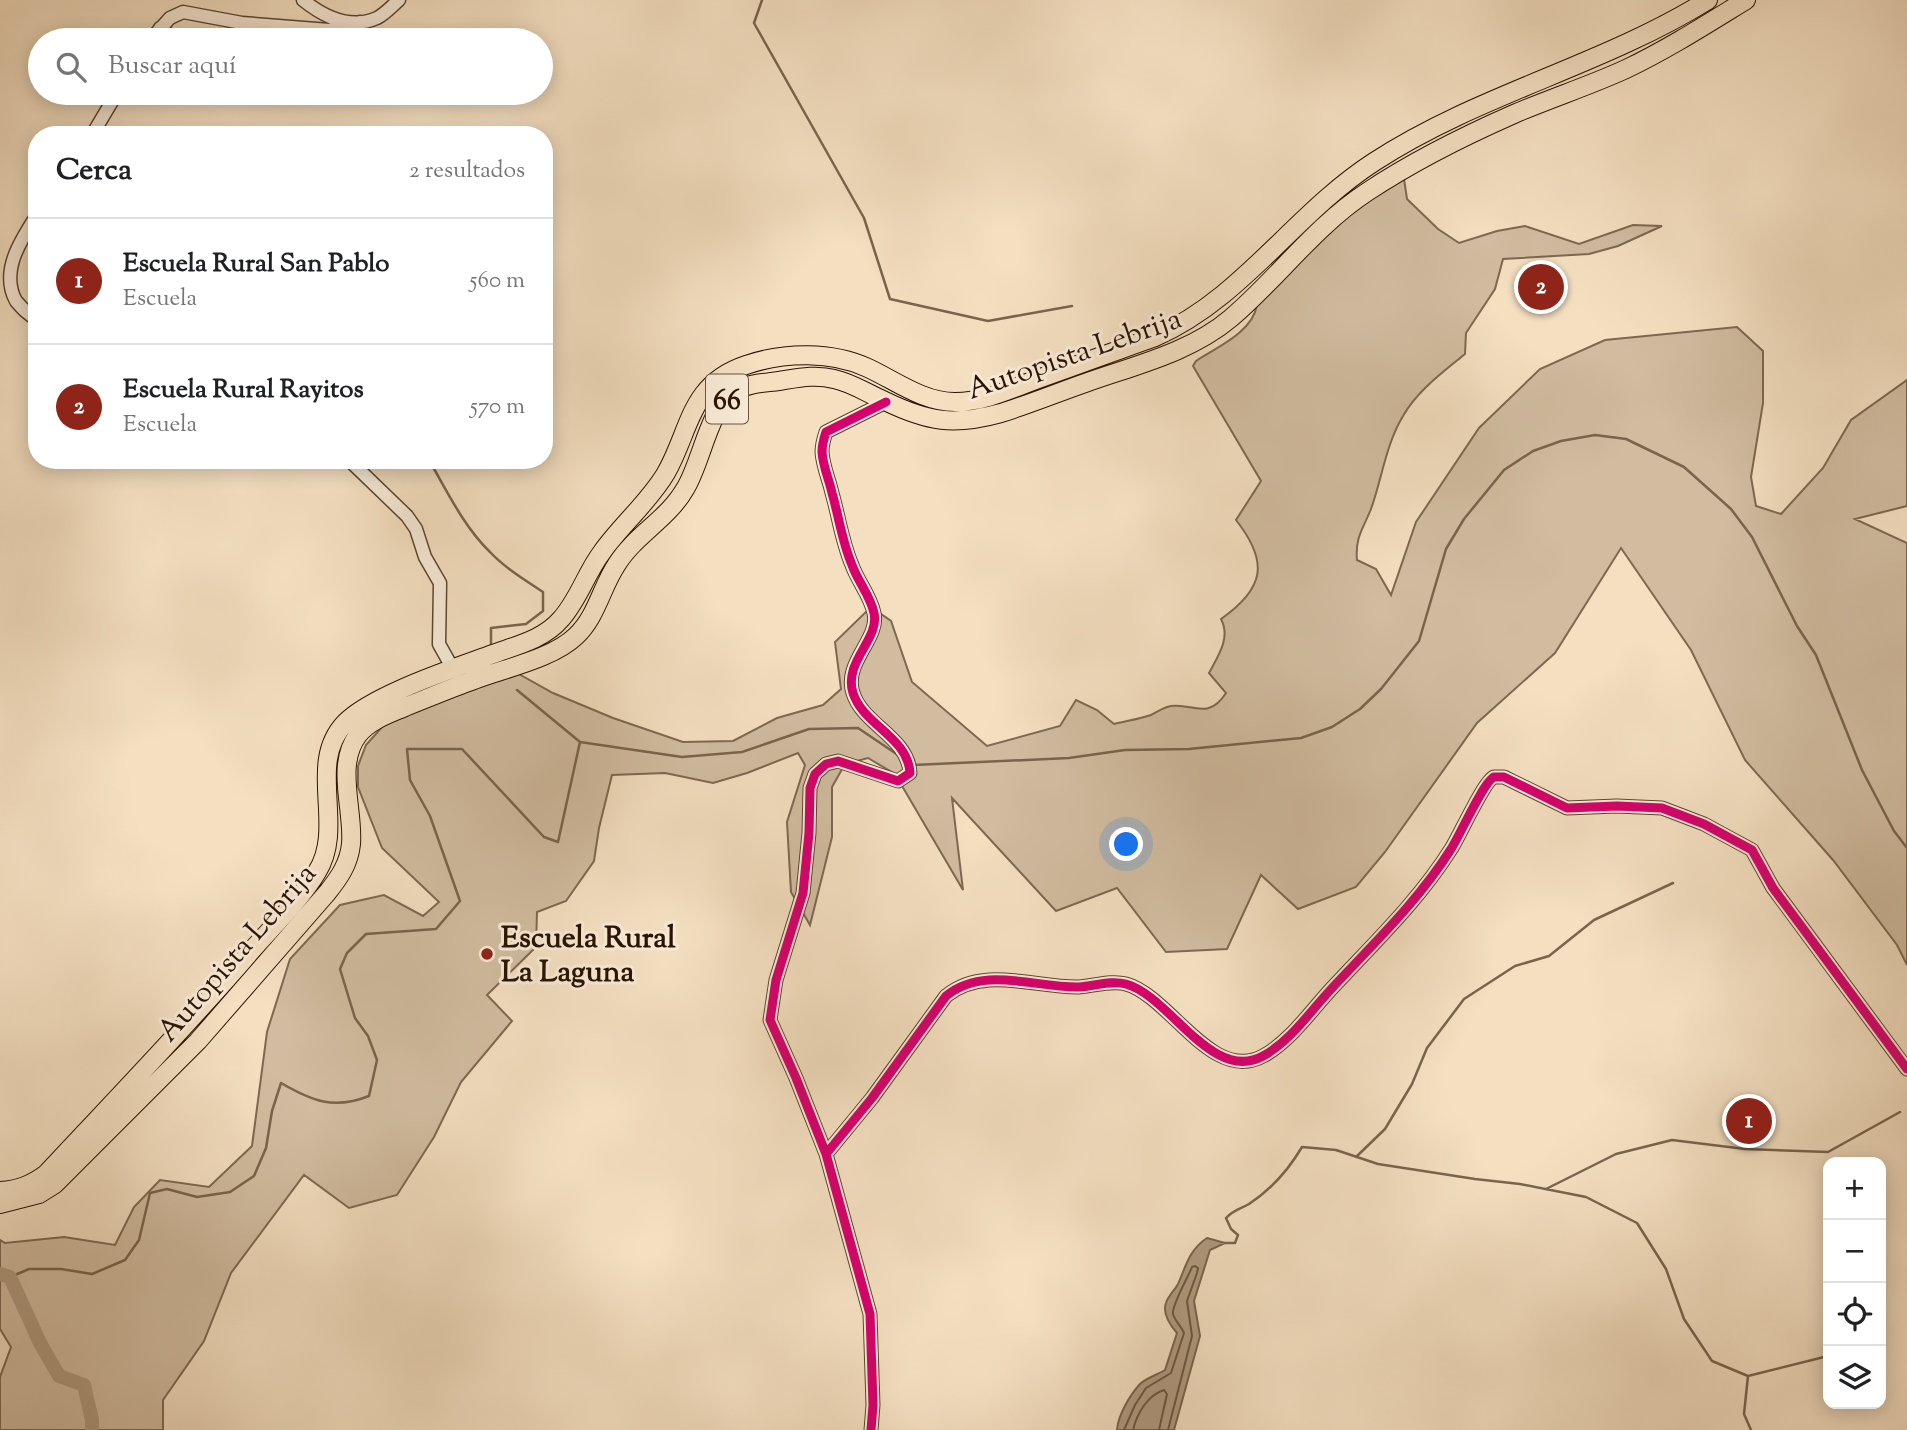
<!DOCTYPE html>
<html lang="es">
<meta charset="utf-8">
<style>
:root{--surface:#fff;--page:#f6f6f6;--text:#202124;--muted:#757577;--line:#e0e0e0;--accent:#8f2418}
body{margin:0;font-family:"Sorts Mill Goudy",serif;background:var(--page);color:var(--text)}
.controls{position:absolute;right:21px;bottom:21px;display:grid;overflow:hidden;border-radius:14px;box-shadow:0 4px 18px #0003}
.controls button{width:63px;height:63px;display:grid;place-items:center;padding:0;border:0;border-bottom:2px solid var(--line);background:var(--surface);color:var(--text);font:35px sans-serif}
.you{position:absolute;left:1127px;top:845px;width:24px;height:24px;margin:-18px;border:5px solid #fff;border-radius:50%;background:#1a73e8;box-shadow:0 0 0 10px #1a73e833}
.badge{display:grid;place-items:center;width:46px;height:46px;border-radius:50%;background:var(--accent);color:#fff;font-size:23px;font-weight:700}
.pin{position:absolute;translate:-50% -50%;border:4px solid #fff;box-shadow:0 2px 7px #0006}
.list{margin:0;padding:0;list-style:none}
h2{display:flex;justify-content:space-between;align-items:center;height:91px;margin:0;padding:0 28px;font-size:30px}
h2 small{font-size:23px;font-weight:400;color:var(--muted)}
.list li{display:grid;grid-template-columns:46px 1fr auto;gap:21px;align-items:center;box-sizing:border-box;height:126px;padding:0 28px;border-top:2px solid var(--line)}
.list b{display:block;font-size:26px;white-space:nowrap}
.list p{margin:0;font-size:23px;white-space:nowrap;color:var(--muted)}
.list em{font-size:23px;font-style:normal;color:var(--muted)}
.icon{flex:none;width:38px;height:38px;fill:none;stroke:currentColor;stroke-width:2;stroke-linecap:round;stroke-linejoin:round}
.map{position:relative;flex:none;width:1907px;height:1430px;overflow:hidden}
.search{position:absolute;background:var(--surface);box-shadow:0 4px 18px #0003;left:28px;top:28px;width:525px;height:77px;display:flex;align-items:center;gap:18px;box-sizing:border-box;padding:0 24px;border-radius:38px;color:var(--muted);font-size:26px}
.panel{position:absolute;background:var(--surface);box-shadow:0 4px 18px #0003;left:28px;top:126px;width:525px;height:343px;border-radius:28px}
.map>svg:first-child{display:block}
.green{fill:#d1bca0;stroke:#7d6850;stroke-width:2}
.water{fill:#af9a7f;stroke:#79644c;stroke-width:2}
.lines{fill:none;stroke-linecap:round;stroke-linejoin:round}
.shore{stroke:#6c5640;stroke-width:2}
.stream{stroke:#79644c;stroke-width:2.5}
.river{stroke:#af9a7f;stroke-width:14}
.minor-casing{stroke:#5c4630;stroke-width:15}
.highway-casing{stroke:#291300;stroke-width:20}
.minor{stroke:#f8ead7;stroke-width:12}
.highway{stroke:#f4dfc1;stroke-width:18}
.cycleway-casing{stroke:#f8ead7;stroke-width:13}
.cycleway{stroke:#d6006c;stroke-width:9}
.poi-dot{fill:#8f2418;stroke:#f8ead7;stroke-width:2.5}
.labels{text-anchor:middle;stroke-width:6;stroke-linejoin:round;paint-order:stroke}
.shield{fill:#f8ead7;stroke:#675440;stroke-width:2}
.shield-label{font-size:28px;font-weight:bold;fill:#291300}
.street-label{font-size:30px;fill:#291300;stroke:#f8ead7}
.poi-label{font-size:30px;font-weight:bold;fill:#291300;stroke:#f8ead7;text-anchor:start}
</style>
<div class="map">
<svg width="1907" height="1430" viewBox="0 0 1907 1430">
<rect width="100%" height="100%" fill="#f4dfc1"/>
<filter id="stains"><feTurbulence type="fractalNoise" baseFrequency=".00286" numOctaves="4"/><feColorMatrix values="0 0 0 0 .2 0 0 0 0 .09 0 0 0 0 .02 0 0 0 .5 -.17"/></filter>
<radialGradient id="worn" r=".72"><stop offset=".6" stop-color="#630" stop-opacity="0"/><stop offset="1" stop-color="#630" stop-opacity=".3"/></radialGradient>
<path class="green" d="M1403,172l4,27 31,30 21,14 38,-12 28,-5 54,18 54,-19 29,1 -44,20 -29,8 -86,5 -8,30 -29,44 -1,21c-22,18 -48,37 -62,62 -17,28 -21,62 -32,93 -8,20 -16,28 -14,51l19,9 15,26 25,-73 63,-94 61,-59 65,-29 132,-13 26,24v52l-12,74 5,29 25,8 42,-46 28,-48 56,-40v126l-52,13 52,24v422l-10,-20 -64,-85 -88,-100 -54,-110 -70,-102 -66,105 -78,70 -92,129 -29,35 -58,22 -37,-34 -34,74 -61,3 -49,-64 -61,23 -104,-113 11,92 -68,-116 -27,-16 -23,6 -13,23v50l-22,88 -19,-33 -4,-70 18,-57 -7,-12 -51,20 -34,10 -48,-10 -53,2 -13,53 -5,33 -28,40 -29,11 -1,35 -49,48 25,26 -51,61 -27,55 -37,58 -48,13 -45,-33 -73,98 -27,68 -41,59v30h-163v-53l11,-30 -11,-18v-89l5,3 59,-6 51,8 19,-38 26,-27 49,7 43,-41 15,-114 23,-73 50,-54 44,-10 39,21 16,-14 -57,-54 -24,-61v-21l8,-21 17,-19 19,-13 115,-40 36,20 60,25 70,24 50,-1 44,-23 46,-13 18,-16 -6,-47 36,-35 20,14 21,61 75,64 73,-20 16,-26 21,10 17,14c12,-3 26,-5 37,-9 6,-3 10,-6 16,-8 22,-7 40,16 59,-14l-17,-20c9,-17 22,-35 12,-54 44,-31 48,-57 15,-99l25,-39 -68,-115 3,-5c21,-14 56,-28 61,-56l40,-51z"/>
<path class="water" d="M1207,1238l18,5 -15,7 -16,51 6,35 -26,94h-57c1,-15 13,-35 23,-46 6,-6 17,-9 25,-14l12,-37c-7,-8 -15,-19 -11,-30 2,-7 9,-13 12,-19 8,-18 11,-34 29,-46z"/>
<g class="lines">
<path class="shore" d="M1124,1430l11,-25 11,-17 25,-15 13,-40c-3,-7 -9,-12 -11,-19 -2,-7 15,-37 19,-47l3,-1 3,2 -1,5 -10,28 5,35 -24,94
M1133,1430c4,-17 15,-35 31,-40l3,4 -8,36"/>
<path class="stream" d="M762,0l-8,23 110,195 26,81 98,22 84,-15
M429,460c18,31 35,67 61,92 15,16 35,28 53,40v19l-17,13 -35,4v19
M517,690l63,52 102,15 60,-5 67,-23 49,-1 40,27
M913,765l156,-7 56,-8 64,-1 112,-11 31,-11 28,-18 21,-20 38,-48 27,-92 18,-30 40,-49 29,-19 28,-10 34,-6 31,4 58,28 47,42 21,28 45,89 19,29 46,115 32,61 13,17
M1356,1157l29,-28 27,-45 15,-36 37,-49 51,-33 34,-10 45,-36 79,-37
M1546,1189l70,-35 56,-14 73,9 83,3 72,-40
M1225,1243h10l3,-8 -7,-6 -5,-11c7,-8 14,-9 23,-14 23,-15 40,-35 53,-57l34,3 42,14 97,15 45,5 66,13 51,26 29,46 18,50 28,42 36,15 80,-20
M10,1277l19,-8h32l31,5 33,-14 14,-20 11,-47 17,-4 30,8 33,-5 24,-16 12,-28 6,-37 9,-28c31,18 53,27 88,13l8,-36 -9,-24 -13,-18 -15,-49 7,-16 19,-19 70,-5 24,-28 -30,-85 -20,-36 -3,-31h55l82,88 14,5 22,-100
M1748,1376l-4,38 7,16"/>
<path class="river" d="M0,1274l10,3 30,66 19,33 25,9 8,35v10"/>
<g class="minor-casing">
<path id="minor" d="M303,0c21,17 47,30 74,18 8,-4 15,-12 22,-18
M160,28l16,12
M150,40l20,-22 13,-6 59,11 87,7 31,-8
M92,135l25,-42
M37,215c-17,26 -37,57 -21,86 6,7 12,14 21,18
M349,460l58,56 9,13 9,28 15,26 -1,61 14,25
M826,1154l46,-56 74,-102c38,-31 89,-8 133,-9 15,-1 32,-7 47,-3 44,12 86,100 137,72 28,-15 49,-47 71,-70 41,-44 85,-86 117,-137 8,-12 33,-68 43,-72 1,0 9,0 10,0l63,31 50,-2 45,2 42,16 48,26 21,38 134,181
M871,1430l2,-25 -3,-91 -44,-160 -30,-76 -26,-58 6,-40 27,-87 6,-60 1,-45 5,-14 11,-10 12,-3 60,20 12,-8c-2,-36 -47,-48 -57,-80 -10,-31 27,-54 21,-80 -4,-18 -16,-31 -22,-48 -10,-23 -13,-48 -20,-72 -3,-14 -9,-26 -10,-41 0,-7 2,-14 4,-20l60,-30"/>
</g>
<g class="highway-casing">
<path id="highway" d="M0,1191c18,-1 31,-6 46,-17 69,-74 140,-147 206,-224 22,-25 48,-50 65,-78 29,-46 -11,-108 28,-149 27,-28 110,-55 148,-69 25,-9 51,-15 68,-35 18,-20 25,-46 41,-67 19,-27 47,-50 64,-79 25,-44 23,-89 80,-108 38,-13 86,-14 122,3 28,13 55,34 87,34 29,0 56,-13 83,-23 39,-14 78,-28 117,-42 87,-38 140,-124 219,-175 104,-68 228,-96 334,-162
M0,1204l39,-10 16,-10 143,-143 129,-148c12,-15 22,-29 24,-49 3,-34 -16,-79 7,-109 12,-15 31,-21 47,-28 23,-9 46,-19 69,-27 31,-12 78,-21 102,-44 21,-20 25,-48 41,-72 18,-29 51,-45 68,-75 17,-27 23,-80 50,-98 13,-8 30,-8 44,-10 19,-3 37,-7 55,-2 19,4 34,15 51,22 43,21 69,25 116,12 29,-9 58,-21 87,-31 48,-17 103,-30 143,-64 47,-40 83,-91 136,-126 45,-30 97,-56 147,-78 37,-16 75,-28 112,-45 42,-20 81,-45 120,-69"/>
</g>
<use href="#minor" class="minor"/>
<use href="#highway" class="highway"/>
<g class="cycleway-casing">
<path id="cycleway" d="M826,1154l46,-56 74,-102c38,-31 89,-8 133,-9 15,-1 32,-7 47,-3 44,12 86,100 137,72 28,-15 49,-47 71,-70 41,-44 85,-86 117,-137 8,-12 33,-68 43,-72 1,0 9,0 10,0l63,31 50,-2 45,2 42,16 48,26 21,38 134,181
M871,1430l2,-25 -3,-91 -44,-160 -30,-76 -26,-58 6,-40 27,-87 6,-60 1,-45 5,-14 11,-10 12,-3 60,20 12,-8c-2,-36 -47,-48 -57,-80 -10,-31 27,-54 21,-80 -4,-18 -16,-31 -22,-48 -10,-23 -13,-48 -20,-72 -3,-14 -9,-26 -10,-41 0,-7 2,-14 4,-20l60,-30"/>
</g>
<use href="#cycleway" class="cycleway"/>
</g>
<circle class="poi-dot" cx="487" cy="954" r="7"/>
<g class="labels">
<rect class="shield" x="706" y="374.5" width="42" height="49" rx="5"/>
<g class="shield-label">
<text x="727" y="409">66</text>
</g>
<g class="street-label">
<text transform="translate(1074 353) rotate(-19)" y="10">Autopista Lebrija</text>
<text transform="translate(236 952) rotate(-49)" y="10">Autopista Lebrija</text>
</g>
<g class="poi-label">
<text x="501" y="947">Escuela Rural<tspan x="501" dy="34">La Laguna</tspan></text>
</g>
</g>
<rect width="100%" height="100%" filter="url(#stains)"/>
<rect width="100%" height="100%" fill="url(#worn)"/>
</svg>
<div class="controls">
<button>+</button>
<button>−</button>
<button><svg class="icon" aria-label="locate" viewBox="0 0 24 24"><circle cx="12" cy="12" r="6"/><path d="M12 2v4M12 18v4M2 12h4M18 12h4"/></svg></button>
<button><svg class="icon" aria-label="layers" viewBox="0 0 24 24"><path d="M12 4l9 5-9 5-9-5zM3 14l9 5 9-5"/></svg></button>
</div>
<div class="you"></div>
<div class="pin badge" style="left:1749px;top:1121px">1</div>
<div class="pin badge" style="left:1541px;top:287px">2</div>
<div class="search"><svg class="icon" aria-label="search" viewBox="0 0 24 24"><circle cx="10" cy="10" r="6"/><path d="M15 15l6 6"/></svg>Buscar aquí</div>
<section class="panel">
<h2>Cerca<small>2 resultados</small></h2>
<ul class="list">
<li><span class="badge">1</span><div><b>Escuela Rural San Pablo</b><p>Escuela</p></div><em>560 m</em></li>
<li><span class="badge">2</span><div><b>Escuela Rural Rayitos</b><p>Escuela</p></div><em>570 m</em></li>
</ul>
</section>
</div>
